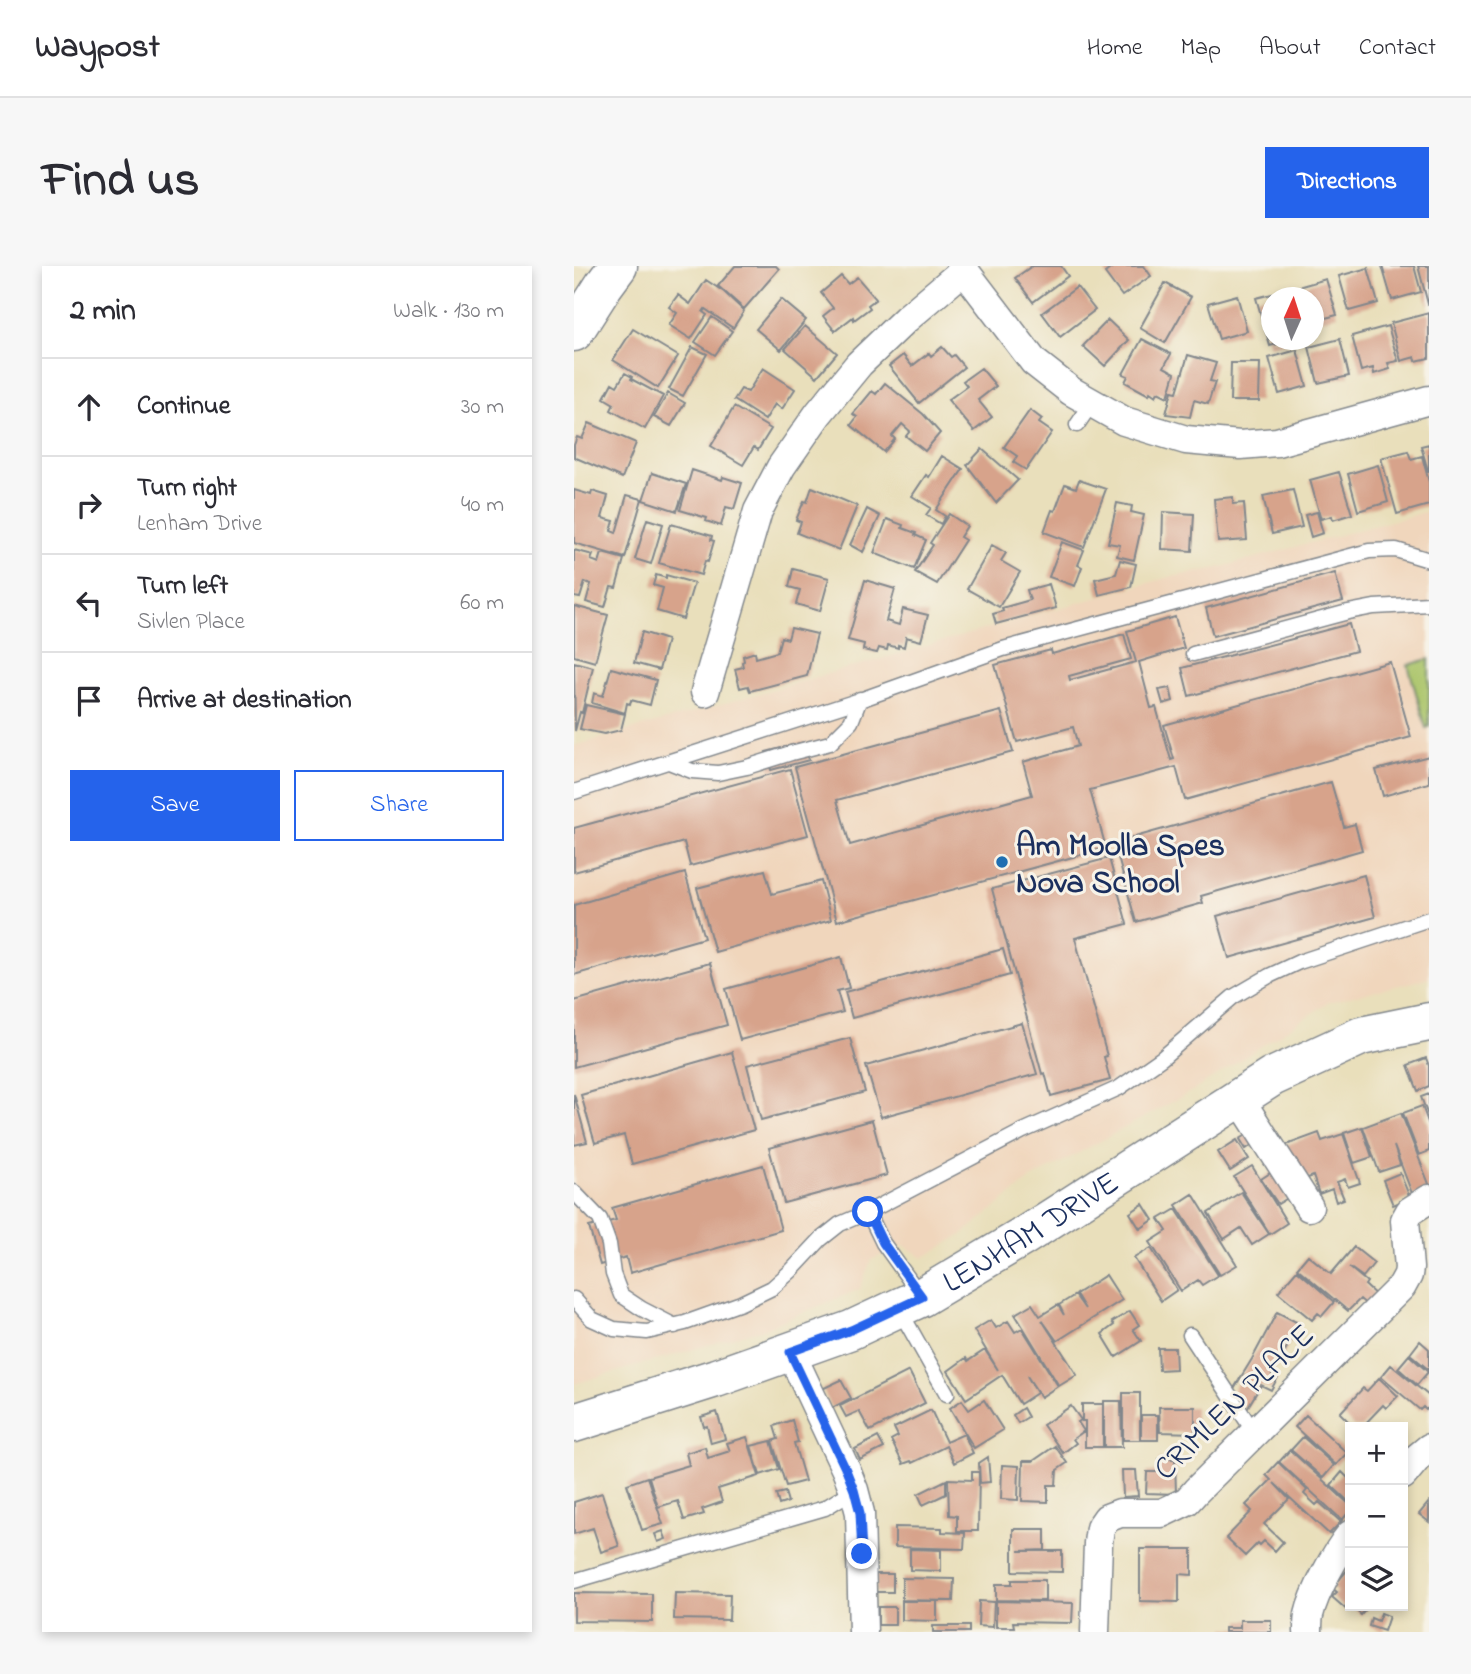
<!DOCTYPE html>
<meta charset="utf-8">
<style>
:root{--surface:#fff;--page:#f7f7f7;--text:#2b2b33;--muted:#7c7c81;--line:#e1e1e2;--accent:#2563eb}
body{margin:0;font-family:"Indie Flower",sans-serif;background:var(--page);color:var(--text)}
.controls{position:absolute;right:21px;bottom:21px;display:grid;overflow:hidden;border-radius:0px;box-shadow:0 4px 10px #0003}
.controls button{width:63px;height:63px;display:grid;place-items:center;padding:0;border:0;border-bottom:2px solid var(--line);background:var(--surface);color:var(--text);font:35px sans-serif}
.compass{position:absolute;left:687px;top:21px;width:63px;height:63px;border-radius:50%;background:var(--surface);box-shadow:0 4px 10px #0003;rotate:3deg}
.stop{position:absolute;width:21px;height:21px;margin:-16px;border:5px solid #2563eb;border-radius:50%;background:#fff}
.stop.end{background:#2563eb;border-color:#fff;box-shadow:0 2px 7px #0008}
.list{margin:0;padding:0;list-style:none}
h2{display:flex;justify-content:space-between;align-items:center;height:91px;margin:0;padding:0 28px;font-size:30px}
h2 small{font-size:23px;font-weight:400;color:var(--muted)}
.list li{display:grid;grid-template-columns:46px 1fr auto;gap:21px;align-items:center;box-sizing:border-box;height:98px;padding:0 28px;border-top:2px solid var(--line)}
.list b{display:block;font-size:26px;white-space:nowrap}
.list p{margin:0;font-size:23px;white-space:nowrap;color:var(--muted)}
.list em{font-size:23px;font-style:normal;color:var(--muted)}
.actions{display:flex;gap:14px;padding:21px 28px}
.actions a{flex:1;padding:16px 0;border:2px solid var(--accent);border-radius:0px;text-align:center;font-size:24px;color:var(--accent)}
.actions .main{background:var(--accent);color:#fff}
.icon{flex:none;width:38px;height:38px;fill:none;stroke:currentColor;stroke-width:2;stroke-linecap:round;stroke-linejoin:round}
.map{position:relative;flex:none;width:855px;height:1366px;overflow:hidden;border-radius:0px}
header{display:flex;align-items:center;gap:42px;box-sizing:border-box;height:98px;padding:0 35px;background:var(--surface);border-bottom:2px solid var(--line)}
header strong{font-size:33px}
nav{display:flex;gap:38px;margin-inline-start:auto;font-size:24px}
.intro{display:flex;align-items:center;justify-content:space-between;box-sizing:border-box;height:168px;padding:0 42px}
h1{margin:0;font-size:49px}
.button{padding:18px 32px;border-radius:0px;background:var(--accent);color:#fff;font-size:24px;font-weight:700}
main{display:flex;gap:42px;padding:0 42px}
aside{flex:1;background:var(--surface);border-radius:0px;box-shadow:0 4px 10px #0003}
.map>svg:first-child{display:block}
.built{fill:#f0d6bc}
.green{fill:#abc56a;stroke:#637a64;stroke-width:2}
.building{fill:#d7a38b}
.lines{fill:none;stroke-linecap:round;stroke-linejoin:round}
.lane-casing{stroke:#82878c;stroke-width:17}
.street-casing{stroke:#82878c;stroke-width:31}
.secondary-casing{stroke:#82878c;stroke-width:41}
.lane{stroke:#fff;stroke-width:14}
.street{stroke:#fff;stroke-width:28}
.secondary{stroke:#fff;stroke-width:38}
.route{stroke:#2563eb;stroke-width:9}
.poi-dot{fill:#1f6fb2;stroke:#f7f3e8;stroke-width:2.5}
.labels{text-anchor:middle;stroke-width:6;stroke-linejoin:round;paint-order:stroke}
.poi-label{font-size:32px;font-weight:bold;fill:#1b2f5e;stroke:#f7f3e8;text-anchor:start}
.street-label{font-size:32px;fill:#1b2f5e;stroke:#f7f3e8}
</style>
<header>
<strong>Waypost</strong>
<nav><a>Home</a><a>Map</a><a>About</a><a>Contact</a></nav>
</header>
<div class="intro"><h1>Find us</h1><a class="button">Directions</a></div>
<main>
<aside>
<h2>2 min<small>Walk · 130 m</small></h2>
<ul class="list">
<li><svg class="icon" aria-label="ahead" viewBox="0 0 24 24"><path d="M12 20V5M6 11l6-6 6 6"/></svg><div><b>Continue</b></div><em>30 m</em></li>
<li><svg class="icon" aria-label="right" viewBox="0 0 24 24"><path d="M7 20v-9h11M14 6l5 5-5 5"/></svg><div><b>Turn right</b><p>Lenham Drive</p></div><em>40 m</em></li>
<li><svg class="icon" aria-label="left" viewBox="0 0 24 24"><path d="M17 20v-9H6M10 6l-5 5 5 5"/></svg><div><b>Turn left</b><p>Sivlen Place</p></div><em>60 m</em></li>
<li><svg class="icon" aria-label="arrive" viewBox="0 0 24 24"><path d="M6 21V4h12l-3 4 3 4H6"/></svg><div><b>Arrive at destination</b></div></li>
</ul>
<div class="actions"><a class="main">Save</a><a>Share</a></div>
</aside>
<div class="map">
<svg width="855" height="1366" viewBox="0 0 855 1366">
<rect width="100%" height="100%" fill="#f7f3e8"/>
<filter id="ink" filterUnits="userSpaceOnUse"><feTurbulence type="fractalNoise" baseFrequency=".0143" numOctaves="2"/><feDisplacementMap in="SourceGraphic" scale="14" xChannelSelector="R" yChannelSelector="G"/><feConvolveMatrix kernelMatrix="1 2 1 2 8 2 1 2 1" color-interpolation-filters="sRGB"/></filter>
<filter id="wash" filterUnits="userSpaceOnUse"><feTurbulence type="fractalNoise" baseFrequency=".00686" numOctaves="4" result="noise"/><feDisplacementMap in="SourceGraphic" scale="28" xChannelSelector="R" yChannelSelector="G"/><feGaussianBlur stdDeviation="1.57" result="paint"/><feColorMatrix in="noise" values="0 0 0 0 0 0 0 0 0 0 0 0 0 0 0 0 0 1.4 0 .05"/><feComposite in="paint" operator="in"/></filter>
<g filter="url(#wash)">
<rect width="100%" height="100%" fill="#e9dfbb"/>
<path class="built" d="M855,245v467l-100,24 -133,87 -165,90 -71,57 -37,22 -19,-13 -33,15 -11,29 -97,40 -189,55v-638l592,-168 52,-10z"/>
<path class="green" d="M855,393v68l-3,1 -18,-63z"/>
<g id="blocks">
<path class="building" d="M161,0h41l3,3 -35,40 -26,-23z
M458,0h29l7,10 -35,26 -18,-24z
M540,0h30l7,10 -29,20 -17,-23z
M808,0h32l7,26 -29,8z
M844,0h11v38h-1z
M794,2l10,35 -29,8 -10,-35z
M267,10l7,8 9,-7 19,22 -8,6 2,3 -16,12 -1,-3 -18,14 -12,-15 10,-8 -12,-15z
M752,13l11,36 -23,6v-23h-13l-3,-11z
M132,14l18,12 20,19 -11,17 -28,-19 -2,3 4,3 -16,24 -22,-14 8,-12 -8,-6 9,-12 12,9z
M591,17l26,14 -26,46 -25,-15z
M503,21l18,23 -35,27 -18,-24z
M710,25l2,7h-15v42h21l-22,6 -14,-48z
M663,29l10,36 -28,8 -11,-36z
M207,33l25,21 -25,30 -25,-21z
M855,47v45l-13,3 -1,-4 -14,4 -10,-38z
M138,51l20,14 -17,24 -20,-13z
M534,54l21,20 -24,26 -22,-20z
M231,60l32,27 -20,24 -32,-28z
M814,60l10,35 -10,2 2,6 -16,5 -1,-6 -12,3 -9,-35z
M59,63l45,27 -20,32 -45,-28z
M568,73l29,15 -7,13 11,6 -7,24 -10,-5 -2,4 -6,-4 -1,3 -24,-13 3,-6 -5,-2z
M766,73l9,37 -31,7 -9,-36z
M118,81l15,7 -24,42 -14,-7z
M368,81l9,10 3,-2 10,12 -45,36 -30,-37 14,-11 9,11 17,-13 2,3z
M723,84l10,36 -28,8 -10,-36z
M614,89l28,8 -6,18 5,1 -7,22 -14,-4 -4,17 -24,-3 6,-23 5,1z
M657,97h29l-1,38h-29z
M189,102l32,21 -13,20 -7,-5 -10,16 -31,-20 7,-11 7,3z
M407,102l15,18 -18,14 14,17 -18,14 -26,-31 19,-14 -4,-5z
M51,107l7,4 -1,2 32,17 -18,33 -34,-19 3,-6 -10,-6 8,-15 5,3z
M311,117l38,31 17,19 -15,18 -19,-15 4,-5 -8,-7 -10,12 3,3 -11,13 -33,-27 6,-8 -4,-3 19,-23 4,3z
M94,127l17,10 -14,23 -17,-9z
M160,141l37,22 -13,21 -4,-3 -11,18 -32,-19z
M456,144l12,9 -3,4 13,9 -26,38 -13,-8 4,-6 -13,-9z
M15,157l47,20 -14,35 -48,-21v-12l3,-8 5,2z
M855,178v27h-1l-7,-25z
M408,183l36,31 -22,23 -29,-38z
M834,185l3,8 11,-3 7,26v23l-32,9 -16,-56z
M368,190l21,13 -27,41 9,6 -4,8 -15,-9 5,-7 -19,-12 14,-21 3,2z
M804,199l10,37 -30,9 -10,-37z
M118,204l30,10 1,-3 19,6 -8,26 -8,-2 -5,19 -15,-5 1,-3 -27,-8z
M765,206l13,42 -19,6 -1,-4 -11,3 -11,-39z
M78,207l34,11 -9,27 -34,-11z
M505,214l27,9 -22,58 -40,-15 8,-22 3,1 10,-27 11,4z
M238,221l45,19 -18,44 -42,-17 4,-11 -5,-2 8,-19 3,1z
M0,224l17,5 1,-4 16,5 -6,22 12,3 -3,10 5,2 11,-38 15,4 -17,59 -51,-15z
M719,224l9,37 -30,7 -9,-38z
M659,231v7l11,-1 3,37 -29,2 -4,-43z
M543,237l15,3 -1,6 13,3 -10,45 -17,-4 3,-11 -12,-2z
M293,243l13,7 -17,36 -13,-7z
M589,246l31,2 -2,37 -30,-2z
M743,246l6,21 -12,4 -6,-22z
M375,248l18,12 -7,11 5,3 -28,44 -22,-12 18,-27 -3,-2z
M73,253l16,5 -12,40 -16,-5z
M313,253l16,6 -1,3 14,5 -1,2 11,5 -12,29 -40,-16z
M97,258l41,12 -1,4 3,1 -6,21 -3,-1 -4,14 -42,-12z
M488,276l22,8 -6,15 4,2 -7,19 -26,-9z
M418,279l14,8 -5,8 19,11 -21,35 -32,-18z
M0,284l19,5 -2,5 8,3 3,-10 22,6 -8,29 -5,-1 -6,20 -19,-5 5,-18 -6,-2 -5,16 -6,-1z
M546,294l16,4 -5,23 -32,8 -4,-16 21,-5z
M219,303l36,9 -9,33 -24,-7 4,-14 -11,-3z
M761,307l8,28 -130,35 -7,-28z
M82,309l10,3v-3l28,8 -11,36 -26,-8 6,-23 -10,-3z
M291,314l30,9 -9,32 13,4 4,-16 25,6 -7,26 -15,-4 -2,10 -6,-2v3l-10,-3 -1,5 -8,-2 -2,5 -14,-3 1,-6 -16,-4z
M475,318l7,24 -60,16 -3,-10 10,-3 -1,-3 28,-8 -3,-10z
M0,340l34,9 -13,47 -21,-6z
M601,351l9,31 -45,14 12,46 5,-1 15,53 3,-1 -10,-34 226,-63 21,75 -226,63 -9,-33 -86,23 16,58 -269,73 -42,-154 206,-56 12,41 -176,48 13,45 182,-50 -9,-33 55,-16 -5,-19 -56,15 -22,-77 56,-15 1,4 72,-20 7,25 -62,17 1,4 66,-18 -9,-31z
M775,358l7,27 -167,45 -7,-28z
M217,362l26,6 -10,42 -57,15 -2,-5 -8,2 -5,-19 8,-2 -1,-5 2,-1 -1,-5 12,-4 1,6 21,-6 4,-15 7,2z
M68,366l25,8 -8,30 -25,-7z
M0,396l19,5 -11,46 -2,-1 -5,19z
M37,402l45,12 -6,25 -19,-5 -1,4 -3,-1 -2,10 -33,-10 2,-10 9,3z
M596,422l3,13 -10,3 -4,-14z
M12,439l39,9 -4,16 -17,4 -24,-5z
M230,476l5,18 -38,10 -5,-18z
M855,490v27l-46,13 -7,-26z
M216,503l18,66 -118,31 -6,-24 -110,30v-44z
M757,516l13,45 11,-3 7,26 -161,46 2,7 -67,19 -19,-68 14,-4 -3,-11z
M535,592l18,66 -52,14 32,118 -3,1 6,23 -59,16 -6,-23 -3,1 -50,-185z
M191,604l7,24 49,-13 10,39 -116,32 -18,-64z
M111,607l19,65 -130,37v-70z
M790,609l11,42 -146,41 -12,-42z
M429,683l7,26 -158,43 -7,-26z
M267,691l8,31 -12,3 6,21 -103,28 -14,-51z
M136,697l17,62 -153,42v-66z
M448,757l15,51 -156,43 -15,-51z
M276,772l15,54 -104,28 -14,-55z
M158,786l22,78 -122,34 -8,-29 -29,8 -14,-48z
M852,792l3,8v20l-11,5 -10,-26z
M0,828l13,48 -13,3z
M855,828v24l-8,-21z
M848,840l7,19v26l-10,4 -16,-42z
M827,847l28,71v6l-16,6 -19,-50 6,19 -21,7 -16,-45z
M298,854l15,55 -103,28 -15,-55z
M788,861l10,30 -18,6 -10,-30z
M676,867l6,9 -10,7 -6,-10z
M745,867l3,8 21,-7 17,49 -12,4 -3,-8 -8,3 7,17 -8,3 -4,-13 -13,5 -6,-18 -13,5 -14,-36z
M663,874l12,19 -19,12 -12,-19z
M189,899l18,65 -151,43 -4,-16 -26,8 -11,-38 27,-7 -4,-12z
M678,900l35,57 -17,11 -36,-57z
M704,902l16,26 -16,10 -17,-25z
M826,907l10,25 -17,7 -10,-25z
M667,926l28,42 -17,11 -11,-17 -17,11 -16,-26z
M619,928l44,71 -17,10 -44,-70z
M569,938l10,16 -13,9 -10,-16z
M602,943l42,66 -16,10 -4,-5 -17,11 -31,-49 17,-11 -8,-12z
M780,981l20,16 -11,14 -14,-10 18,15 -2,3 13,12 -9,10 -9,-8 -12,12 -51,-43 11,-13 23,19z
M577,982l26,42 -16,11 -27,-43z
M723,1004l37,32 -12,14 -4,-3 -6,7 -34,-28z
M532,1009l16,25 -65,41 -15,-21 35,55 -18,11 -44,-72 17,-10 8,12 18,-11 6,10 -5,-10 16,-10 10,14 -9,-15z
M556,1045l9,14 -6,4 8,12 -25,16 -14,-23 12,-9 -2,-3z
M703,1046l23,12 -28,50 6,3 -7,13 -10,-5 -15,25 -13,-20 19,-31z
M417,1054l5,8 12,-7 7,11 7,-4 36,58 -17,11 -14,-21 10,17 -17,11 -18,-29 -36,24 -18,-28 18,-13 2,3 17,-11 13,20 -24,-40z
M846,1075l9,8v21l-19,-16z
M584,1082h17l1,21 -17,1z
M835,1089l19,17 -11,13 -19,-17z
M817,1099l38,31v11l-3,3 -3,-3 -3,3 -39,-33z
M335,1105l16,32 -55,28 -11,-20 -13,6 -6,-11z
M805,1112l19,18 -12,12 -3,-3 -21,22h-8l-14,-14 23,-25 4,3z
M267,1114l10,18 -19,10 -10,-19z
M549,1127h17v47h-17z
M388,1134l7,10 15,-10 19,30 -29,18 -24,-40z
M530,1135h17l1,46h-18z
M508,1138h21v43h-18v-26h-3z
M497,1140l10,14 -3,2 6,9 -11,8 3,4 -13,10 -20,-28z
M585,1141h36v26l-35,-1z
M449,1142l5,9 -10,6 -5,-8z
M357,1144l15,32 18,-8 9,19 -19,10 -8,-17 -34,17 -1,-2 -8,3 -12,-24 7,-4 -4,-8z
M143,1146l8,27 -14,4 -4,-17 -3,1 -3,-10z
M567,1149h17v25h-17z
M732,1149l41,38 -11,12 -41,-38z
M218,1154l6,22 -4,1 11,38 -19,5 -14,-45 6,-2 -4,-13z
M173,1171l12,39 -41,13 4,13 -20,7 2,5 -20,6 -6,-19 -20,6 -9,-30 40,-12 -3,-12 19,-6 3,11 22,-7 -3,-8z
M304,1171l6,11 -24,12 -5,-11z
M729,1171l31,28 -11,13 -32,-28z
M197,1175l8,28 -19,6 -9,-29z
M481,1180l12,17 -10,7 -1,15h-8v17l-26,-1 1,-40h10z
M716,1184l60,55v6l-8,9 -63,-58z
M414,1191l2,25 -10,1 -1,-20z
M585,1193h16l1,35 -30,-1 1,-21h12z
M704,1196l29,28 -3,4 12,11 3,-3 22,20 -12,12 -55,-51 15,16 -25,25 19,18 -8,9 -11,-10 -4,4 -2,-2 -13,13 -19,-18 26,-27 -6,-6 25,-25 -5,-5z
M428,1199l17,1 -1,34 -17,-1z
M548,1204h14l2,26 -15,1z
M398,1206h7l-1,59h-21v-15l-8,-1 -1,-36 24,1z
M768,1206l8,8v23l-19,-18z
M73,1211l16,47 -21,6 -15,-46z
M372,1214v14l-23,11 -5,-11z
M211,1226l3,10 -9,3 -3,-11z
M28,1227l17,53 -18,6 -8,-24 -19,6v-32z
M855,1236v20l-10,-8z
M321,1261l47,1v4l23,1 -1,16 -69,-2z
M439,1263h32v21l-26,1h43v21l-49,-1z
M89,1265l3,8 -8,3 -3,-8z
M336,1283l31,1v21l-31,-1z
M566,1283h52v26l-13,-1v28l-39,-1z
M776,1301v39h19l-8,9 -9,-9 -4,5 -16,-14 5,-5 -5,-4z
M302,1308h17v18h-17z
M328,1312l52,1 -1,22 -51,-1z
M438,1314h33v21l-49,-1v-16h16z
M0,1327l78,1v28l-78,-1z
M101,1327l55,1 -1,26 -55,-1z
M328,1335h35v20l-35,-1z
M405,1335l15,1 -1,25 -15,-1z
M422,1335l77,2 -1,20 -59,-1 1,5h-18z
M304,1341h17v18h-17z
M807,1347l8,3 -5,15 -15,-5 2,-8 7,3z
M666,1354h31v12h-46v-4h15z
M359,1360h36v6h-36z"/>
</g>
</g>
<g filter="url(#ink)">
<use href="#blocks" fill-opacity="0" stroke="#82878c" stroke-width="2"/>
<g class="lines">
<g class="lane-casing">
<path id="lane" d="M503,159l15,-22
M619,388l155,-42 26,-5 55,-3
M95,496l23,9 26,2 29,-6 44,-14 39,-10 21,-21 9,-23
M0,526l283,-91 146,-52 366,-98 27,-1 33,10
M0,926l26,27 9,25 4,30 8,21 21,14 33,17
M347,1030l-38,-53 -15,-31 155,-81 96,-43 43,-30 71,-61 36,-21 30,-14 130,-43
M0,1033l18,20 22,10 33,3 38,-9 56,-20 31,-15 19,-17 30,-32 19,-15 28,-12
M325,1043l48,85
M616,1069l64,97
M0,1315l251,-73 29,-18"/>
</g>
<g class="street-casing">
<path id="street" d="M387,0l73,96 37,29 53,30 62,19 54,5 37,-3 152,-42
M131,426l53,-181 23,-44 37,-53 41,-50 47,-45 58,-49
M665,832l70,109
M216,1085l56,119 8,20 6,23 3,119
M829,1209l15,-18 11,-9
M521,1366l3,-89 2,-15 7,-10 13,-5h42l25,-12 9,-10 206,-205 6,-11 1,-7 -4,-48 5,-9 19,-12
M734,1366c0,-5 0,-12 1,-17 5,-22 27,-63 41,-80"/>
</g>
<g class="secondary-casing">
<g id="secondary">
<path d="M0,66l30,-47 14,-19"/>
<path id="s1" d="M0,1157l142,-45 135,-48 47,-22 24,-11 99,-59 251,-161 89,-41 68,-14"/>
</g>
</g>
<use href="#lane" class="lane"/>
<use href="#street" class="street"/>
<use href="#secondary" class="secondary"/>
</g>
</g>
<g class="lines" filter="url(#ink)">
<path class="route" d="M288,1288l-2,-41 -6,-23 -8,-20 -56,-118 61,-22 71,-33 -39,-54 -15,-31"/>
</g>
<circle class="poi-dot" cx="428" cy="596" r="7"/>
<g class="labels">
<g class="poi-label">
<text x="442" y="589">Am Moolla Spes<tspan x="442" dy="37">Nova School</tspan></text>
</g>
<g class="street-label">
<text dy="11" stroke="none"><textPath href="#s1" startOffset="497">LENHAM DRIVE</textPath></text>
<text transform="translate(659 1135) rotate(-44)" y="11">CRIMLEN PLACE</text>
</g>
</g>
</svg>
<div class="controls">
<button>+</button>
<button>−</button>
<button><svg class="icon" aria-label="layers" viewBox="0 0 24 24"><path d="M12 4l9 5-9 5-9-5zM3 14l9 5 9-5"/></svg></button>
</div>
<svg class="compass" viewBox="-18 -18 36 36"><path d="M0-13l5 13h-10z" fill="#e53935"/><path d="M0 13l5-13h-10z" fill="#7c7c81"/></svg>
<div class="stop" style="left:294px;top:946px"></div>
<div class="stop end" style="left:288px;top:1288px"></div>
</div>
</main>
